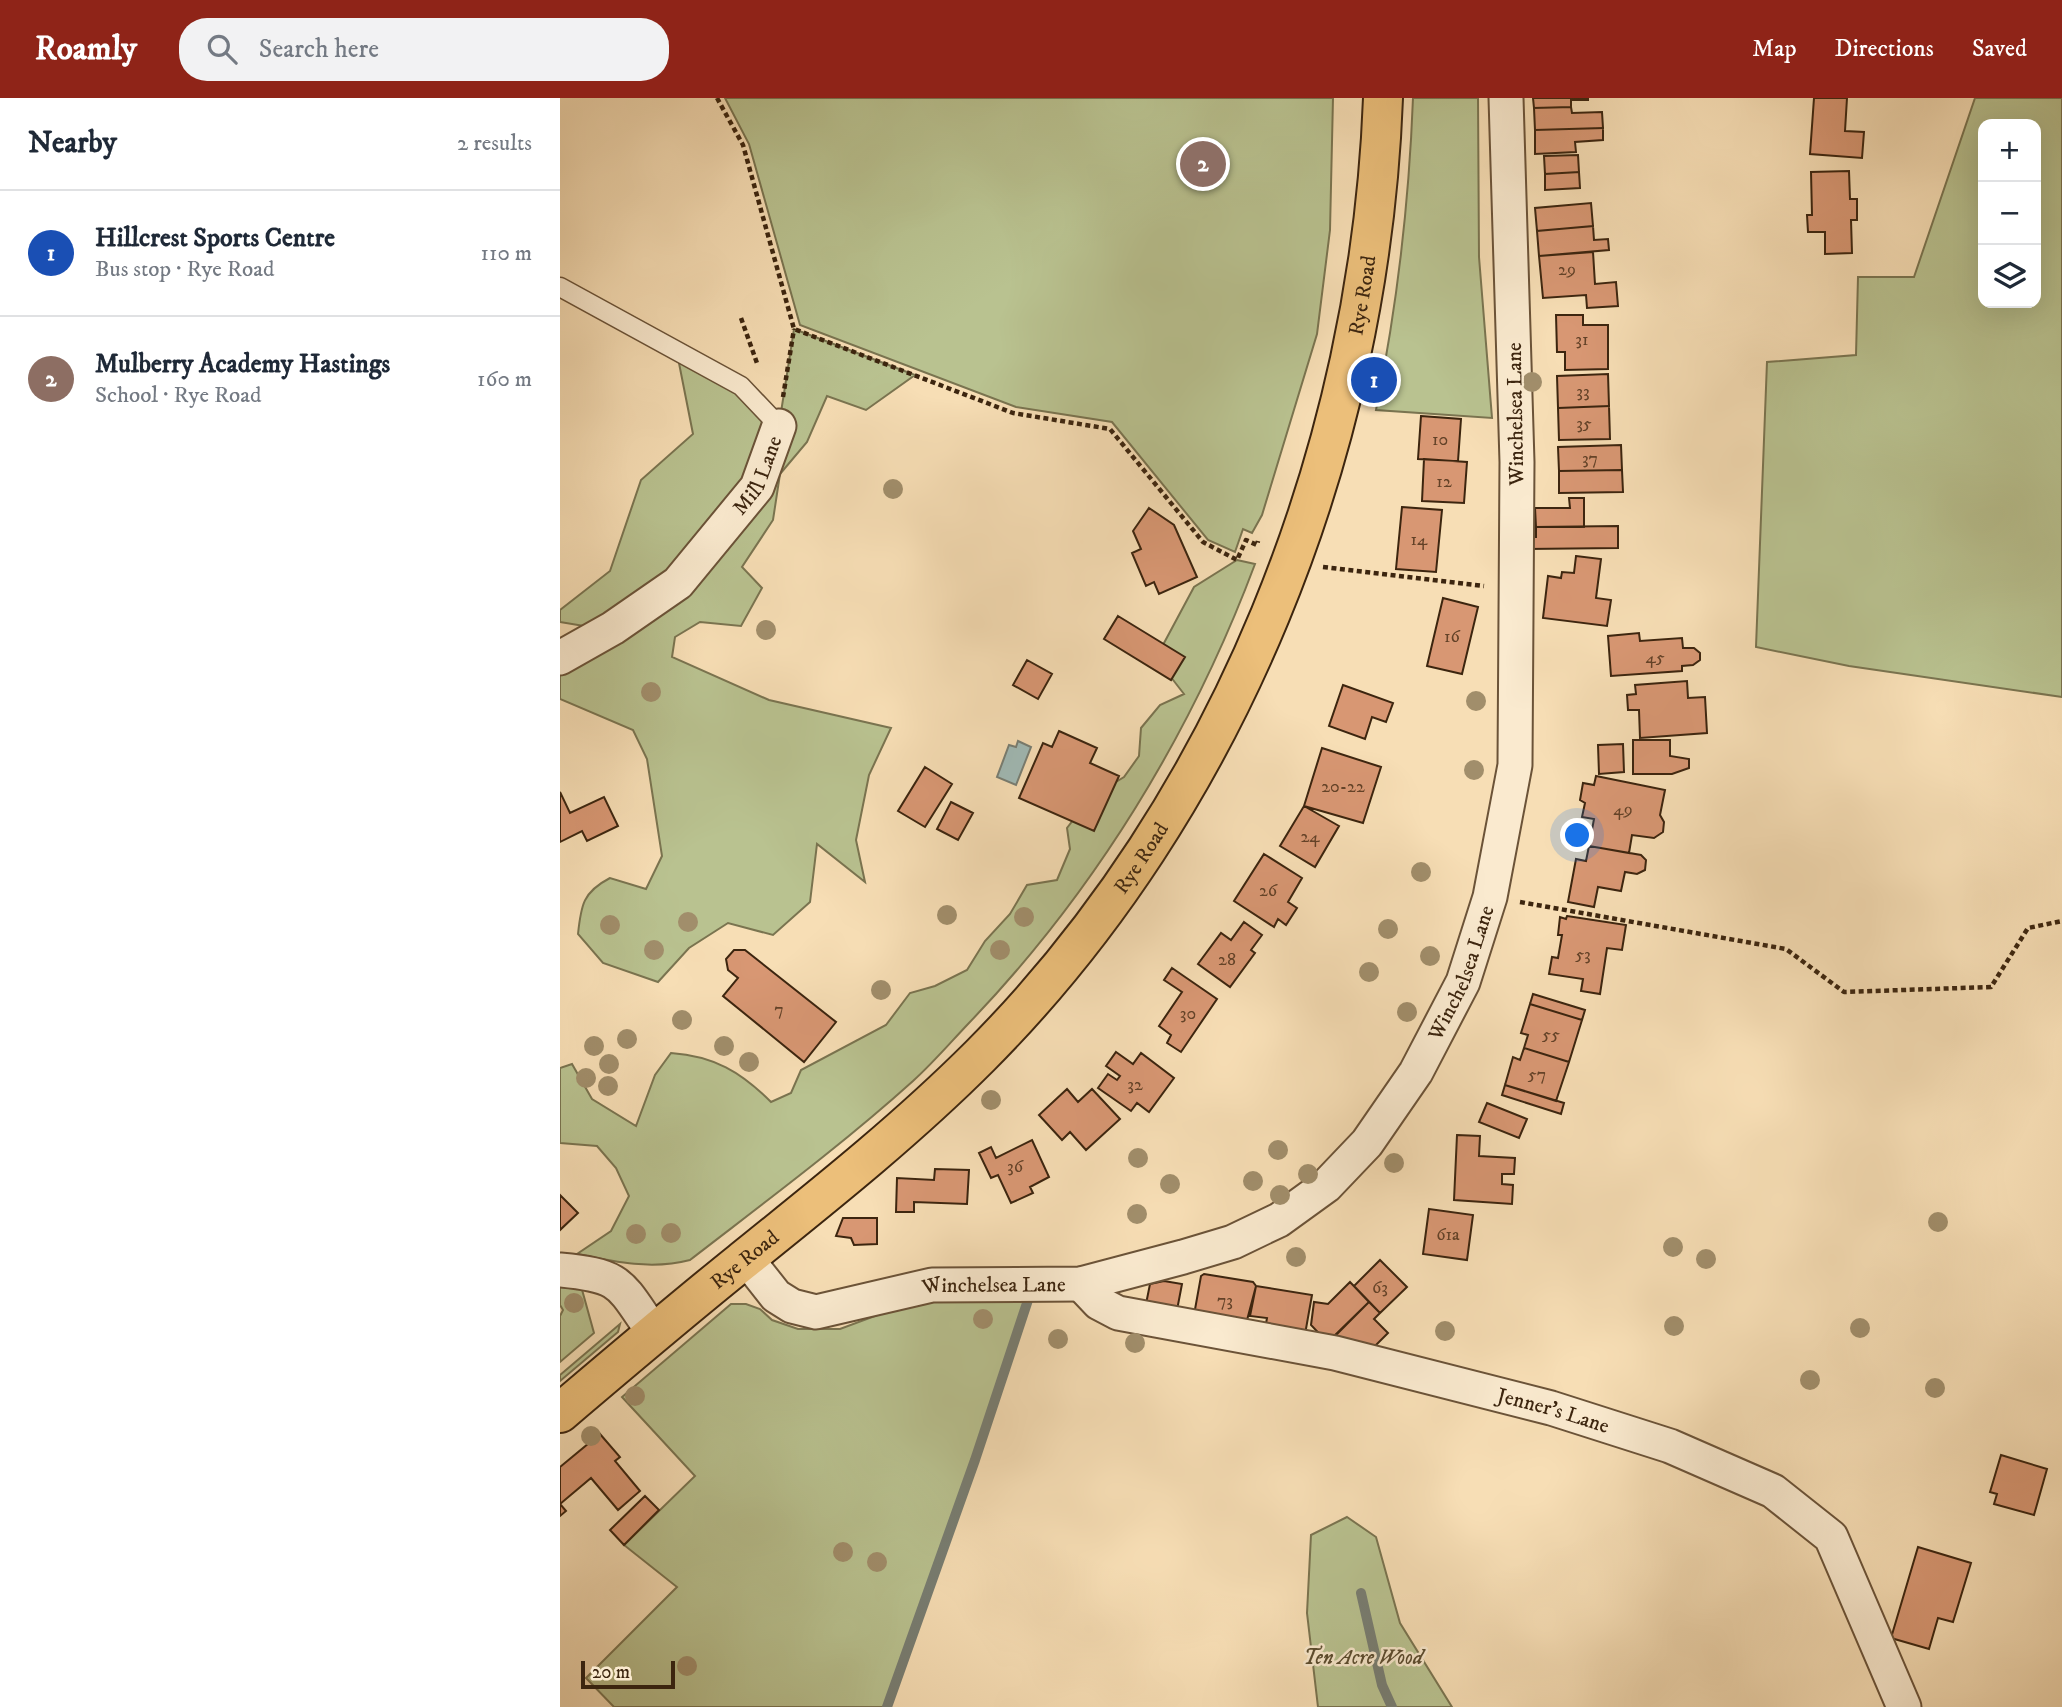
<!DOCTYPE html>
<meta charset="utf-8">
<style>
:root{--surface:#fff;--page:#f2f2f3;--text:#1f2937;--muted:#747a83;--line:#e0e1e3;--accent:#8f2418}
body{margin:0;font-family:"IM FELL DW Pica",serif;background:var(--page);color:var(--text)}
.controls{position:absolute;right:21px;top:21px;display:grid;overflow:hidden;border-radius:14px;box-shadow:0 7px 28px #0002}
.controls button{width:63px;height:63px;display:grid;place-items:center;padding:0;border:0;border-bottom:2px solid var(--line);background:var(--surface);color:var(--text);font:35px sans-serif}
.scale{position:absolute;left:21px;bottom:18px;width:94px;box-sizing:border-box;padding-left:7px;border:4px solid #3c250f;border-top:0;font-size:19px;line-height:24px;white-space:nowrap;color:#3c250f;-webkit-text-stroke:5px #faeacf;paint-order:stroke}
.you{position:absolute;left:1018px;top:738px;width:24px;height:24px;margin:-18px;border:5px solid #fff;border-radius:50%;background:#1a73e8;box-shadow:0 0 0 10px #1a73e833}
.badge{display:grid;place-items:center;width:46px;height:46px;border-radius:50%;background:var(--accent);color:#fff;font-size:23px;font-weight:700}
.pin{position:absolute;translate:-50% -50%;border:4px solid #fff;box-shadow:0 2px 7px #0006}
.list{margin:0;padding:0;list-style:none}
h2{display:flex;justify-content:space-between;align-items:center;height:91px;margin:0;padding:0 28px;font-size:30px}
h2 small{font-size:23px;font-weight:400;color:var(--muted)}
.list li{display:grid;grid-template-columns:46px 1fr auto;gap:21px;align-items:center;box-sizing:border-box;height:126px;padding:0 28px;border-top:2px solid var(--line)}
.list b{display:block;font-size:26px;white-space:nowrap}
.list p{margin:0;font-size:23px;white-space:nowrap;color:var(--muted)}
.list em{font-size:23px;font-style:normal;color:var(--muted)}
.icon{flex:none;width:38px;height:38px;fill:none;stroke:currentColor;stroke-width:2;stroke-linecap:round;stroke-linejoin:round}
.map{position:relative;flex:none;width:1502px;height:1609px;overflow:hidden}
header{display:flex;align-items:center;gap:42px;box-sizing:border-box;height:98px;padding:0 35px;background:var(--accent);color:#fff}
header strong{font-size:33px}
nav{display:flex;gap:38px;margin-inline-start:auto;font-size:24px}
.search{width:490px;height:63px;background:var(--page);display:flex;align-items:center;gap:18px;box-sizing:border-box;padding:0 24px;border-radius:28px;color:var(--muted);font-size:26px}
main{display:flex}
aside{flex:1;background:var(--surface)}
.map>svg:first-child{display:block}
.green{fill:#b9c290;stroke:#7a7450;stroke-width:2;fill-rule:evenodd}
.water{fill:#a0bab6;stroke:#787e73;stroke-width:2}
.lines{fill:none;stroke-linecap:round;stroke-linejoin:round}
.stream{stroke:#787e73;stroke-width:10}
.building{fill:#d89773;stroke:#3c250f;stroke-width:2}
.service-casing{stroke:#6b5338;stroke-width:21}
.minor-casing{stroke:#6b5338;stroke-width:37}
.trunk-casing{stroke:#3c250f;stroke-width:42}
.path{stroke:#3c250f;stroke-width:4.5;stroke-dasharray:5 3.5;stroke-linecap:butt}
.service{stroke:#faeacf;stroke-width:18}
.minor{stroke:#faeacf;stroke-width:33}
.trunk{stroke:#ecbf7a;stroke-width:38}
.tree{fill:#a18e6b}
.labels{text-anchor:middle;stroke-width:5;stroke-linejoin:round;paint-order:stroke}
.number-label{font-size:18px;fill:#634228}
.street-label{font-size:21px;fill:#3c250f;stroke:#faeacf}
.park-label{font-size:21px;font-style:italic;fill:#5b4c2f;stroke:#faeacf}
</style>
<header>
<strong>Roamly</strong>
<div class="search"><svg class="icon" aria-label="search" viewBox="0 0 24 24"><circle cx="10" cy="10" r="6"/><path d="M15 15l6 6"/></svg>Search here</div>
<nav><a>Map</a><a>Directions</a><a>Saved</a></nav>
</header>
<main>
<aside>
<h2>Nearby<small>2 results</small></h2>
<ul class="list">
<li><span class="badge" style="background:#1a4fb4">1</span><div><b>Hillcrest Sports Centre</b><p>Bus stop · Rye Road</p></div><em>110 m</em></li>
<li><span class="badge" style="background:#8d6e63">2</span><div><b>Mulberry Academy Hastings</b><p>School · Rye Road</p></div><em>160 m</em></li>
</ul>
</aside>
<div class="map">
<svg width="1502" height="1609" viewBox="0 0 1502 1609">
<rect width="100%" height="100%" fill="#f7deb5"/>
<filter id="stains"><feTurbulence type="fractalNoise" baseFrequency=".00286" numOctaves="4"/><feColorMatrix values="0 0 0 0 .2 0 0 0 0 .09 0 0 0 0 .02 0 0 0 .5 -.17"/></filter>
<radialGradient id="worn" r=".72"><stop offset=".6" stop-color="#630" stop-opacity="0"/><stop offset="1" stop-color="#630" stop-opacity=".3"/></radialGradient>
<path class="green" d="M165,0h608l-3,132 -13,104 -55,181 -10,18 -9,-4 -8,23 -27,-12 -96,-118 -96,-15 -216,-82 -51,-181z
M853,0h65l1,159 13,161 -116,-8c21,-103 33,-207 37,-312z
M1415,0h87v599l-213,-31 -93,-19 11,-285 89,-7 2,-78h56zM1423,26h53v179h-53z
M234,231l121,46 -49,35 -39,-14 -20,46 -27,32 -7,46 -31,47 20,21 -21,38 -41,-4 -25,15 -3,20 97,43 122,28 -22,47 -13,65 9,42 -48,-38 -7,58 -37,33 -45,-12 -39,25 -31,34 -55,-19 -25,-29c3,-29 5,-42 32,-56l36,11 16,-33 -15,-97 -14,-29 -73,-31v-41l48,-28 -48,-8v-12l50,-39 31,-91 52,-46 -17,-86 65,38 38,39z
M677,462l18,4c-64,171 -161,329 -287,460 -18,19 -36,40 -55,57 -71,64 -148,121 -223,179 -38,10 -75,2 -113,-6l34,-23 18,-35 -13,-28 -19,-22 -37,-3v-75l12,-4 20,35 44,27 19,-51 16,-22c43,3 70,19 100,49l20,-9 10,-23 85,-45 24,-32 25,-7 32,-16 18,-29 25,-27 17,-29 30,-5 13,-31 -3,-21 24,-31 33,-20 15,-21 2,-28 19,-23 24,-11 -28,-36 38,-71z
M0,1186l21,2 13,47 -34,29v-46l3,-6 -3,-5z
M471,1193l-56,169 -88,247h-273l-28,-29 91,-91 -53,-42 71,-69 -73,-79 109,-93h15l14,5 12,11 26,9h42l67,-25z
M60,1226l-2,8 -58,49v-6z
M787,1419l29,20 24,86 52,84h-134l-11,-94 4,-78z"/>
<path class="water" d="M458,643l13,6 -15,38 -19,-8 12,-32 7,2z"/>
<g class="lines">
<path class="stream" d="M801,1495l21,92 10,22
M327,1609l88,-247 56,-169"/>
</g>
<path class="building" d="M973,0h55v2h-17v7l-37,1z
M1254,0h33l-2,33 19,1 -2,26 -52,-4z
M1011,9l1,6 30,-1 1,16 -68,2 -1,-22z
M1043,30v12l-28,2 1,10 -41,2v-24z
M1018,57l1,17 -34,2 -1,-18z
M1289,73l1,28h7v21h-6l1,33 -27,1v-22h-17l-1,-17h5l-1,-43z
M1019,74l1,16 -35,2v-16z
M1031,105l2,23 -56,5 -2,-23z
M1033,128l1,14 14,-1 1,11 -70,6 -2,-25z
M1033,154l2,32 21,-2 2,24 -31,2 -1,-13 -43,3 -4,-42z
M996,217h27v10h25v44l-43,1v-18h-8z
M1048,276l1,32 -51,2 -1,-32z
M1049,308l1,33 -51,1 -1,-32z
M861,318l40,3 -3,42 -40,-2z
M1061,347l1,25 -63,1 -1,-24z
M864,361l43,3 -3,41 -42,-2z
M1062,372l1,22 -64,1v-22z
M1009,400h15v29h-48l-1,-19h35z
M842,409l40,3 -6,62 -40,-3z
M589,410l25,17 23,52 -38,17 -5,-12 -8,4 -14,-33 9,-4 -8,-18z
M1058,428v22l-91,1v-12h9v-10z
M1016,458l25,3 -5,39 15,2 -4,26 -64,-8 5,-42 13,2 1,-6 12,1z
M883,500l35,9 -16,67 -35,-8z
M558,518l67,41 -14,23 -67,-41z
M1079,535l1,8 42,-3 1,10h11l6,5v7l-7,5 -11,1v5l-71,5 -3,-40z
M467,562l25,14 -14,25 -25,-14z
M1127,583l1,17 17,-1 2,36 -67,5 -1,-28h-11l-1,-15 9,-1 -1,-9z
M783,587l50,18 -7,19 -14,-5 -7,22 -36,-13z
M499,633l38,17 -7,15 29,13 -25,55 -75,-33 24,-55 9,4z
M1073,642h37v16l19,3v9l-17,6h-39z
M1063,646l1,28 -25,2 -1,-29z
M762,650l59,19 -18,56 -59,-17z
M365,669l27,17 -27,43 -27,-16z
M1036,678l69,14 -5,25 4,7 -1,10 -9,6 -22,-3 -3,18 -40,-7 5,-27 -12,-2 3,-14 -5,-3 3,-17 11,2z
M0,694l10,21 34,-16 14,29 -31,15 -5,-10 -22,11z
M391,704l22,11 -15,27 -21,-11z
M744,708l35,20 -24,41 -35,-21z
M1029,748l52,9 5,5 -1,10 -8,4 -12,-2 -4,19 -23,-4 -4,20 -26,-5 8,-43 10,2z
M704,756l38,24 -14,24 9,6 -11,17 -8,-6 -4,8 -40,-26z
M1007,818l59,9 -4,25 -15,-2 -7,46 -19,-3 2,-12 -34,-5 3,-17 6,1 4,-23h-4l2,-18 6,2z
M684,824l18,13 -11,15 4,3 -25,34 -32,-23 23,-31 10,7z
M174,852h11l91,72 -32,40 -81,-66 15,-18 -10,-8 -2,-11z
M612,870l45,31 -36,53 -14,-9 4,-8 -12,-9 23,-34 -18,-12z
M973,896l52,16 -3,10 -52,-16z
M970,906l52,16 -13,42 -45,-14 4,-13 -7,-2z
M964,950l45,14 -13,39 -51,-16 8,-28 7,3z
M556,954l17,12 8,-11 33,25 -25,34 -12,-9 -6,8 -33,-23 10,-14 9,6 3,-4 -14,-10z
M945,987l59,18 -3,11 -59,-19z
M507,991l11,13 14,-13 28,30 -34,31 -16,-18 -8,8 -23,-25z
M927,1005l40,16 -8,19 -40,-16z
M897,1037l23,1 -1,20 36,2 -1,16h-12v10l11,1 -1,19 -58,-4z
M472,1042l17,37 -19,10 3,6 -22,10 -13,-28 -7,3 -12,-25 12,-6 5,11z
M375,1071l34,1 -2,34 -53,-2v10h-18l1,-34 37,2z
M0,1097l18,18 -18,17z
M869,1111l44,6 -6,45 -44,-6z
M283,1120h34v26l-23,1 -3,-7 -15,-2z
M820,1162l27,27 -27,26 -26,-27z
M644,1176l49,8 3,4 -10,38 -52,-9 7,-39z
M604,1183l18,3 -5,26 -31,-6 4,-20z
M790,1184l19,20 -41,41 -17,-18 3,-23 14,2z
M696,1188l56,9 -8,45 -39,-11 2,-11 -17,-2z
M809,1204l11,11 -6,6 14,14 -23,23 -33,-18z
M40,1336l20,23 -5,4 25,30 -22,19 -27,-32 -31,26 6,7 -6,5v-49z
M1441,1357l46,14 -13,46 -40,-11 3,-10 -7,-2z
M85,1398l14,14 -35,35 -14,-15z
M1358,1449l53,16 -18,59 -15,-4 -9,31 -38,-11z"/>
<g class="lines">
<g class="service-casing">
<path id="service" d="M0,189l181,99 38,40"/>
</g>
<g class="minor-casing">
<g id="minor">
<path id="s1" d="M0,560l53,-30 65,-45 79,-96 22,-61"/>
<path id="s2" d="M186,1160l30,38 16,10 24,6 116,-27 149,-1 102,-27 50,-15 46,-22 47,-34 41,-43 49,-71 47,-90 27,-85 25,-132 2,-303 -11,-364"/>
<path d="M0,1172c63,6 59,13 94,63"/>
<path id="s3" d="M521,1186l18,19 19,10 217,40 216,55 119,38 103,45 58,46 73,170"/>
</g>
</g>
<g class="trunk-casing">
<g id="trunk">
<path id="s4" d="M0,1315c60,-51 120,-102 181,-151 82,-66 164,-131 239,-206 250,-251 390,-607 403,-958"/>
</g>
</g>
<path class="path" d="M157,0l26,47 51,184 219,84 97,16 93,113 34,18 9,-20 11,5 1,-4
M181,220l17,48
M223,299l11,-68
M763,469l161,19
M960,804l266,47 58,43 147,-5 37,-59 34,-7"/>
<use href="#service" class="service"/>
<use href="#minor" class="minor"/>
<use href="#trunk" class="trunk"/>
</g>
<g class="tree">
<circle cx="972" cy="284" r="10"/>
<circle cx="333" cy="391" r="10"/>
<circle cx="206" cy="532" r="10"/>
<circle cx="91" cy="594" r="10"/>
<circle cx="916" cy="603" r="10"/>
<circle cx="914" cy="672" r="10"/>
<circle cx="861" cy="774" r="10"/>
<circle cx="387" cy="817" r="10"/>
<circle cx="464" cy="819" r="10"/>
<circle cx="128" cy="824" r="10"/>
<circle cx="50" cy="827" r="10"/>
<circle cx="828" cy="831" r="10"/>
<circle cx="94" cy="852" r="10"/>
<circle cx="440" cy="852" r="10"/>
<circle cx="870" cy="858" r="10"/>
<circle cx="809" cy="874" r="10"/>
<circle cx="321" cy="892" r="10"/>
<circle cx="847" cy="914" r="10"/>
<circle cx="122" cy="922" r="10"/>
<circle cx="67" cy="941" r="10"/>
<circle cx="34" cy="948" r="10"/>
<circle cx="164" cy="948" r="10"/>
<circle cx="189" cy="964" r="10"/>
<circle cx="49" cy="966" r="10"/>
<circle cx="26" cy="980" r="10"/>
<circle cx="48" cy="988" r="10"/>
<circle cx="431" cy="1002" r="10"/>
<circle cx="718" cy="1052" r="10"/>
<circle cx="578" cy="1060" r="10"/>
<circle cx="834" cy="1065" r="10"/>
<circle cx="748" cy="1076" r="10"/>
<circle cx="693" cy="1083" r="10"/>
<circle cx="610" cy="1086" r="10"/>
<circle cx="720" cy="1097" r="10"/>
<circle cx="577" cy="1116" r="10"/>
<circle cx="1378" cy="1124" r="10"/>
<circle cx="111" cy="1135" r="10"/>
<circle cx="76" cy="1136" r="10"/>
<circle cx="1113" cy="1149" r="10"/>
<circle cx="736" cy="1159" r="10"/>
<circle cx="1146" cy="1161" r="10"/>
<circle cx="14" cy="1205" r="10"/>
<circle cx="423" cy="1221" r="10"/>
<circle cx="1114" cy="1228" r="10"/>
<circle cx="1300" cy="1230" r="10"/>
<circle cx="885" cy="1233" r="10"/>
<circle cx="498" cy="1241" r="10"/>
<circle cx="575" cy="1245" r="10"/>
<circle cx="1250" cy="1282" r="10"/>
<circle cx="1375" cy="1290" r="10"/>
<circle cx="75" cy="1298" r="10"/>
<circle cx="31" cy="1338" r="10"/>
<circle cx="283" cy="1454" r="10"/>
<circle cx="317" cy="1464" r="10"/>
<circle cx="127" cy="1568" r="10"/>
</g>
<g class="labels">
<g class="number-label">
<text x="1007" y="177">29</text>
<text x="1022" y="247">31</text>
<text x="1023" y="299">33</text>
<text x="1024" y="331">35</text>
<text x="880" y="347">10</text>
<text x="1030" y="366">37</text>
<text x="884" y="389">12</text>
<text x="859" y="447">14</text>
<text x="892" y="544">16</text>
<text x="1095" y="565">45</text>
<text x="783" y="694">20-22</text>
<text x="1063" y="717">49</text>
<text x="750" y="744">24</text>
<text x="708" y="798">26</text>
<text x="1023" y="862">53</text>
<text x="667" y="867">28</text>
<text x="219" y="917">7</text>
<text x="628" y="921">30</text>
<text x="991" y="942">55</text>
<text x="977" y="982">57</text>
<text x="575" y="992">32</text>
<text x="455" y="1074">36</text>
<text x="888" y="1142">61a</text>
<text x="820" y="1195">63</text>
<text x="665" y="1208">73</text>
</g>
<g class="street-label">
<text dy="7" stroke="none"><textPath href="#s4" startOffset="1416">Rye Road</textPath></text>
<text transform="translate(955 316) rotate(-91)" y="7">Winchelsea Lane</text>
<text dy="7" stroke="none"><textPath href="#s1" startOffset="275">Mill Lane</textPath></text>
<text dy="7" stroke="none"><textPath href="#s4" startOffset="807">Rye Road</textPath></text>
<text dy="7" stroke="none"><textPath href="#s2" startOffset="882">Winchelsea Lane</textPath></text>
<text dy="7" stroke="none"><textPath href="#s4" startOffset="240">Rye Road</textPath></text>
<text dy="7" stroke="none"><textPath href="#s2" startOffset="273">Winchelsea Lane</textPath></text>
<text dy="7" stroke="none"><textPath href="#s3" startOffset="494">Jenner's Lane</textPath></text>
</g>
<g class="park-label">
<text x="803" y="1566">Ten Acre Wood</text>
</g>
</g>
<rect width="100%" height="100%" filter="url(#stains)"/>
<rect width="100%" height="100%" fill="url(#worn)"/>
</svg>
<div class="controls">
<button>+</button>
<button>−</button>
<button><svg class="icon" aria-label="layers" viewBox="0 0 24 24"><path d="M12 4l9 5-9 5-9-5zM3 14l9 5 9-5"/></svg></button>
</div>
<div class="scale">20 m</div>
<div class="you"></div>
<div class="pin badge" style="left:814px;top:282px;background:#1a4fb4">1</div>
<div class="pin badge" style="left:643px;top:66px;background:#8d6e63">2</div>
</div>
</main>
